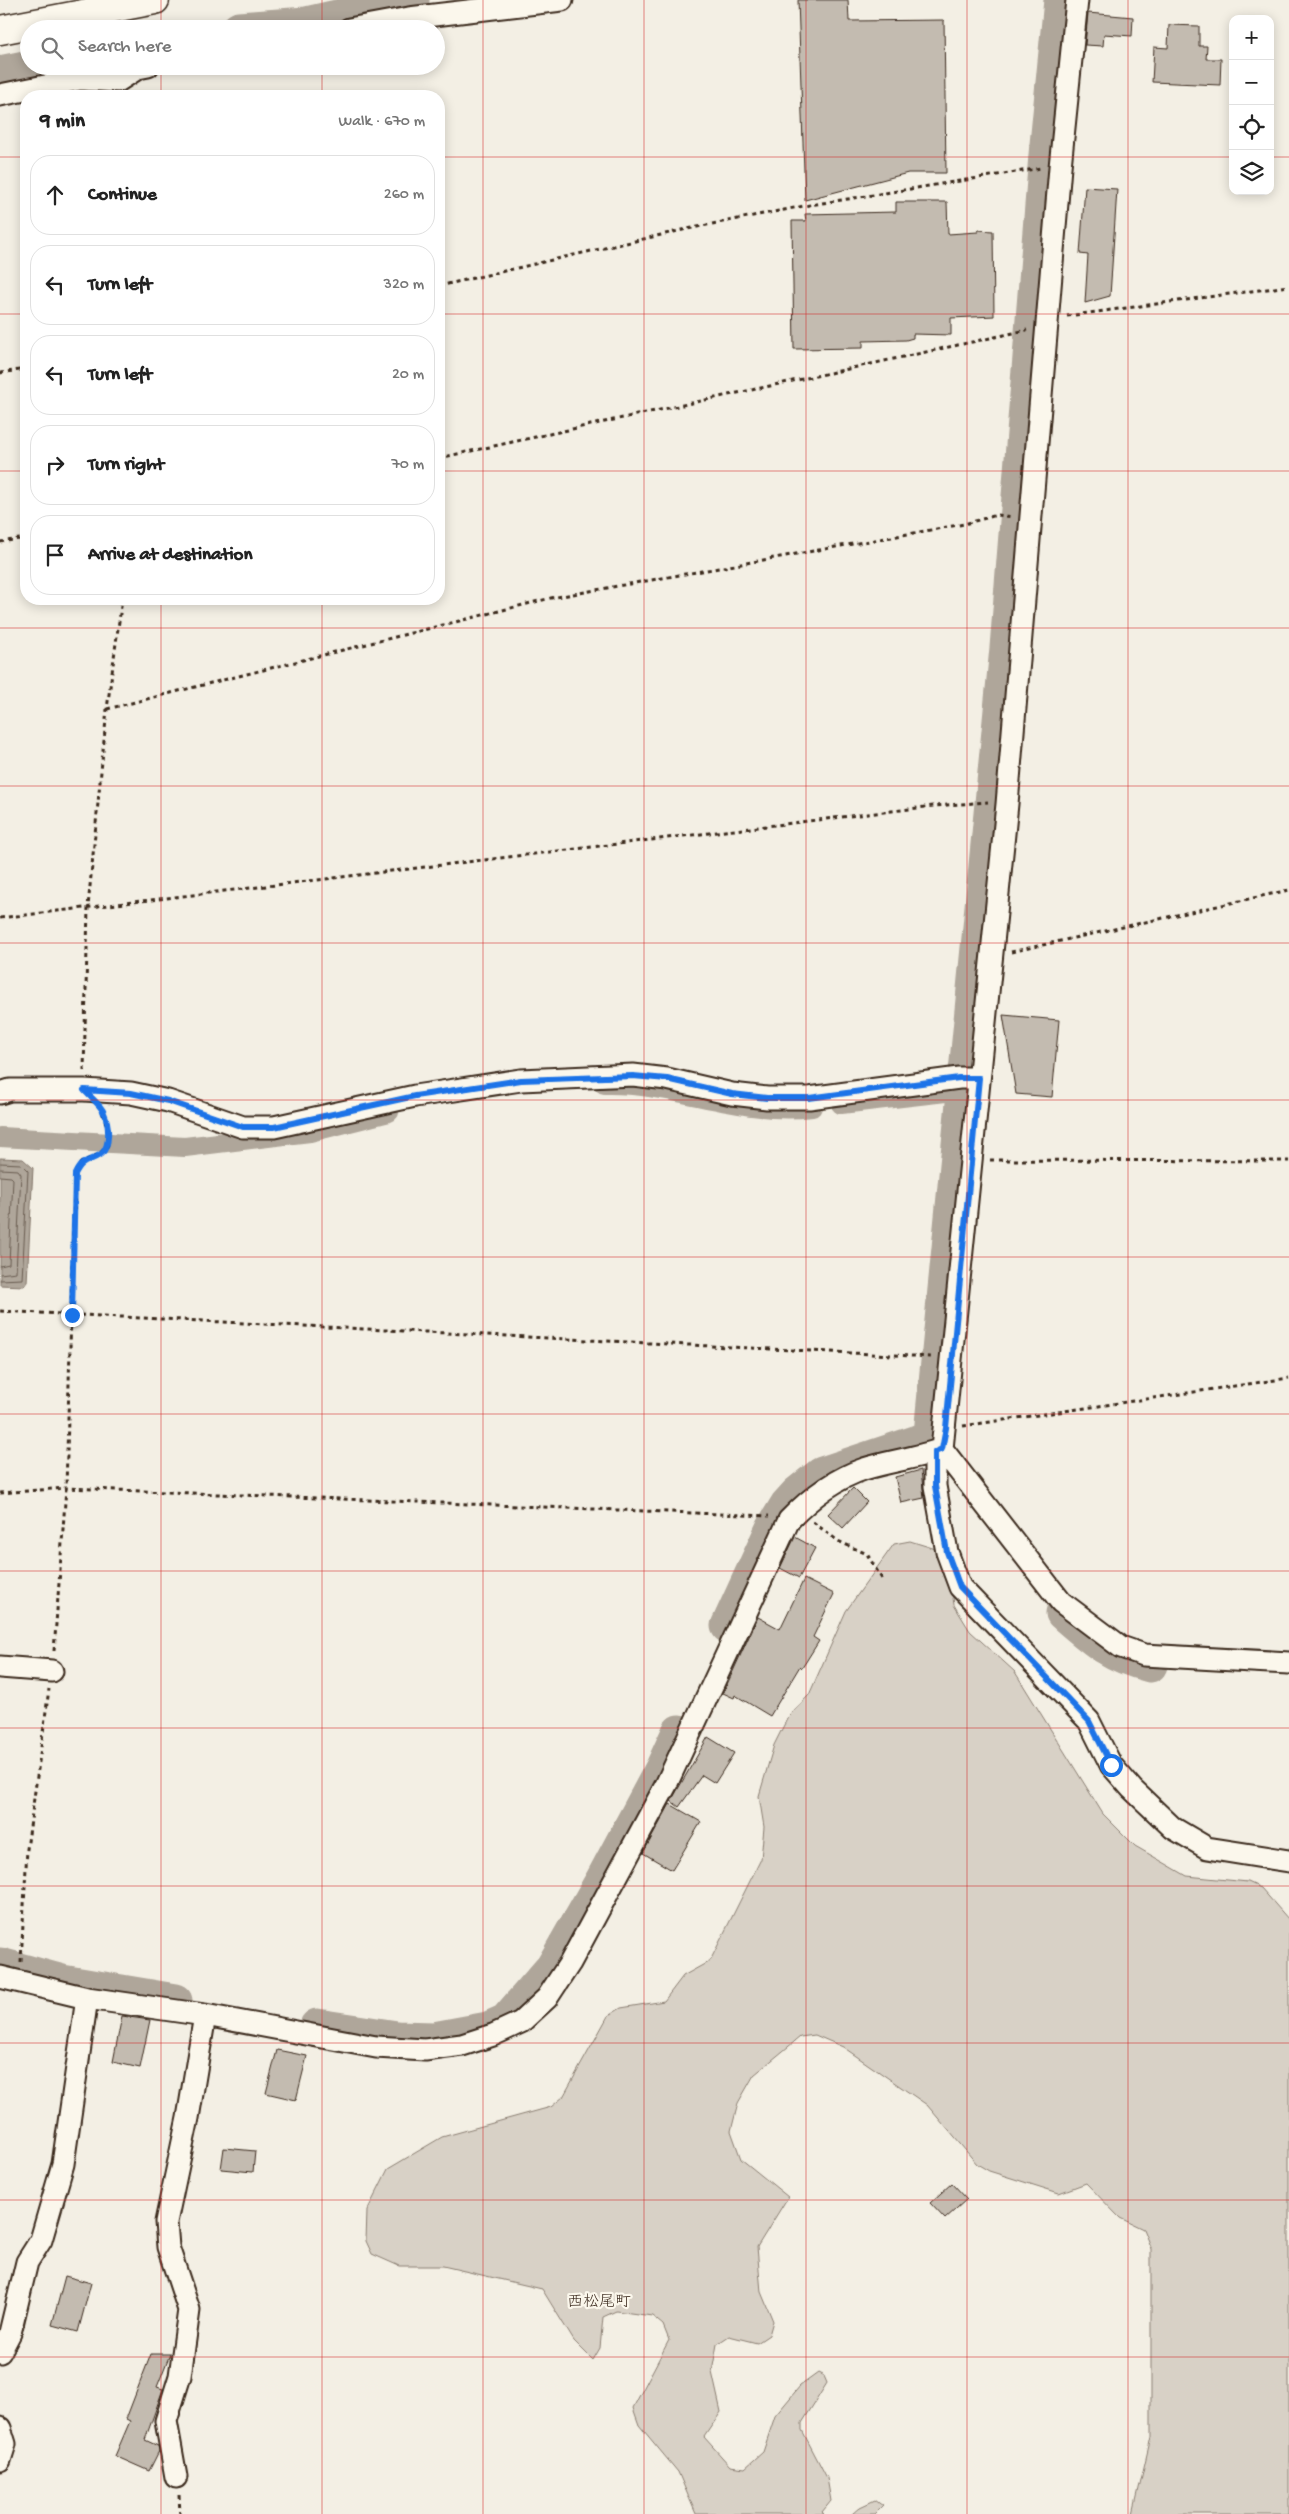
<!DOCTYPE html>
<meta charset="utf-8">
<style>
:root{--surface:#fff;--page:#f6f6f6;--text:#222;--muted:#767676;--line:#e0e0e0}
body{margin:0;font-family:"Gochi Hand","Klee One",sans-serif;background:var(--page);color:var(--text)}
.controls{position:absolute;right:15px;top:15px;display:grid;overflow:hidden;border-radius:10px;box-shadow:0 2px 12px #0003}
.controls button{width:45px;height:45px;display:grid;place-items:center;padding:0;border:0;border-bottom:1px solid var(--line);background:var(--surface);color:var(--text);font:25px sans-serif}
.stop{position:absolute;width:15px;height:15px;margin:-11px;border:4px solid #1a73e8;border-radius:50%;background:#fff}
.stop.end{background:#1a73e8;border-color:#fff;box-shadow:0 1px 5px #0008}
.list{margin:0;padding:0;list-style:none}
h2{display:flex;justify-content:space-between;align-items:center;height:65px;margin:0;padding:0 20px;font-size:21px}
h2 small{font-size:16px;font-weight:400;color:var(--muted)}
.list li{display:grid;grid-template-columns:32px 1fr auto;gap:15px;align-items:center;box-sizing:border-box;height:80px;margin:0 10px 10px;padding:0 10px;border:1px solid var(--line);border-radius:20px}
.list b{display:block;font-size:19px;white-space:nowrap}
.list em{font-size:16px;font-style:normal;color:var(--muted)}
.icon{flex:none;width:28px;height:28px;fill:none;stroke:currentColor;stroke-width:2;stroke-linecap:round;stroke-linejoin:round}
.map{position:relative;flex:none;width:1289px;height:2514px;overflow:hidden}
.search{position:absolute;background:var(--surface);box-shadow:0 2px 12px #0003;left:20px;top:20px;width:425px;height:55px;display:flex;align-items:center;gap:12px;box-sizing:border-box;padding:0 18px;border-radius:28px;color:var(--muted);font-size:19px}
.panel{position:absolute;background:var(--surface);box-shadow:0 2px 12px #0003;left:20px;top:90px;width:425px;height:515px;border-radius:20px}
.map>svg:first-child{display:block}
.green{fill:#d8d1c6;stroke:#8a7e72}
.water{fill:#afa69a;stroke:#817468}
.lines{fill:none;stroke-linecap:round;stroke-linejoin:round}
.shore{stroke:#695c50;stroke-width:1}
.canal{stroke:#afa69a;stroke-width:20}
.river{stroke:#afa69a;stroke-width:35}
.building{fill:#c3bbb0;stroke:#3b2a1e}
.street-casing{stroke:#3b2a1e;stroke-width:25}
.highway-casing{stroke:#3b2a1e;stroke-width:31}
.path{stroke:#3b2a1e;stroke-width:3;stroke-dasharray:4 4;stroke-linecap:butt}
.street{stroke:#fbf7ec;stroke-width:21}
.highway{stroke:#fbf7ec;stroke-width:28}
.route{stroke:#1a73e8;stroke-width:6}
.grid{fill:none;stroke:#d62828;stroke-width:1;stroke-opacity:0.55}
.labels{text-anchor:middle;stroke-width:4.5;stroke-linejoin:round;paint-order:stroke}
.quarter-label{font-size:16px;fill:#3b2a1e;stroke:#fbf7ec}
</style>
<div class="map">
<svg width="1289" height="2514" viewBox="0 0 1289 2514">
<rect width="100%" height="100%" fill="#f3efe4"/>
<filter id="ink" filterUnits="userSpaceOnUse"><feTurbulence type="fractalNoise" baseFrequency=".02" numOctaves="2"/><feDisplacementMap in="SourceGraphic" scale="10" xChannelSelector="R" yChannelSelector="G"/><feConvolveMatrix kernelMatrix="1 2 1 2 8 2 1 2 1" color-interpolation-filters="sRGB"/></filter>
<g filter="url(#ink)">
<path class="green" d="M910,1541l29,9 9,11 6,44 16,26 45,41 88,142 32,32 52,30 61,6 13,6 28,32v594h-156l18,-77v-188l-8,-20 -23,-11 -34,-35 -27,10 -70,-22 -12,-7 -50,-59 -84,-58 -28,-12 -15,2 -46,38 -16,28 -7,28 10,28 47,38 -31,50 4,45 12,29 -4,14 -12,8 -28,-7 -12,8 -5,28 9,40 -17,25 26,29 15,2 18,-16 12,-36 25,-30 18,-13 6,3 3,7 -25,40v7l25,48 4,23 -9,11 2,2h-128l-18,-42 -39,-47 -6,-17 36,-68 -6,-15 -11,-9 -36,-5 -13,6 -3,31 -7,12 -19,-19 -32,-52 -99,-23h-44l-27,-12 -6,-13 1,-30 21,-42 54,-32 109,-30 12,-10 45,-81 13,-8 43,-7 19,-25 27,-15 51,-102 3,-32 -5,-31 15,-51 14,-28 21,-22 37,-84 48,-67z
M875,2500l8,6 -8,8h-23l8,-7z"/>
<path class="water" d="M0,1158l23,1 10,9 -6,114 -3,4 -24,-1z"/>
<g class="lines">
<path class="shore" d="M0,1163l21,1 7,7 -6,108 -22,1
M0,1169l18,1 3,4 -5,98 -16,2
M0,1176l11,1 2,2 -4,85 -9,2"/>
<path class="canal" d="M604,1084c70,-2 137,32 208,23
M841,1104l122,-14
M0,1137l185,10 125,-15 79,-20"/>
<path class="river" d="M239,29l67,-5 106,-24
M0,73l35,-7
M1063,1613c31,27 47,42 87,52
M728,1626l45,-98 14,-23 10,-11 25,-20 102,-34 7,-6 76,-786 39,-493 15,-155
M0,1965l62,17 113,19
M317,2026l80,12 37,1 54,-10 18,-8 47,-54 49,-86 61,-114 16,-35"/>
</g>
<path class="building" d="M798,0h50l1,21 95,-1 2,153h-38l-103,27z
M1088,13l45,4 -1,19 -28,-2 -1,12 -18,-1z
M1169,25l30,1v20h8l-1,13h15l-1,26 -68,-3 2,-35 14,1z
M1085,187l32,2 -7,107 -25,7 3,-48 -8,-1z
M896,202h51l1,32 30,-2v-2l15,1 1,85 -43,2v17l-38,-1v4l-7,2 -43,1v7l-69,1 -2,-128h14l-1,-7 91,-2z
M1003,1015l56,5 -7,77 -36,-3z
M921,1470l3,28 -23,5 -6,-26z
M853,1488l14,14 -24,26 -15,-14z
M795,1537l20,11 -16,30 -19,-10z
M804,1579l30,15 -21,43 6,4 -17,27 -2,-2 -30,50 -35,-21 -1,3 -11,-5 35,-76 22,12z
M708,1737l26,16 -19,30 -13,-8 -23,32 -8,-6z
M670,1804l31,18 -29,48 -29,-17z
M122,2016l28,4 -10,48 -27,-6z
M277,2050l30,6 -11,44 -30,-7z
M224,2148l31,3 -2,21 -32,-3z
M952,2183l15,16 -22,20 -15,-16z
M65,2276l26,7 -13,49 -26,-7z
M151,2354h19l-13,33 6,2 -18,51 13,6 1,5 -10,20 -34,-15 15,-35 -4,-2z"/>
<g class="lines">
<g class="street-casing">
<path id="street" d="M1077,0l-17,167 -53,637 -65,645 119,153 60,45 23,8 145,8
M349,29l60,-11 153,-18
M0,95l80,-16 38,2 20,-13 10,-2
M0,1093l10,-3h74l47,3 37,8 75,26h31l141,-31 106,-16 112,-5 34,4 65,15 35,4h42l150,-20h20
M935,1452v34l12,66 13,35 129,134 22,44 21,24 41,39 34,20 82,13
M0,1667l52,4
M0,1977l87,21 118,17 171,32 49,3 37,-5 31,-10 28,-13 26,-24 23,-35 96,-178 123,-265c21,-22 45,-41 75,-51 26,-8 53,-11 78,-20
M0,2352l10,-19 17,-71 14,-22 22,-76 24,-166
M0,2428l5,16 -5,16
M176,2477l-10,-56 14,-45 9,-66 -21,-63 -2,-25 22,-104 17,-103"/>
</g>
<g class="highway-casing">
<path id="highway" d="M0,30l155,-30"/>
</g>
<path class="path" d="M439,286l248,-57 117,-23 237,-38
M1067,316l222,-30
M0,373l26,-4
M439,458l588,-128
M0,542l26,-4
M107,709l444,-111 413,-74 33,-9 16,2
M0,918l934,-112 54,-4
M1011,952l278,-62
M84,1071l4,-164 19,-198 15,-110
M990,1160l299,1
M0,1311l933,46
M963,1426l326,-48
M0,1493l66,-5 703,28
M813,1522l25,19 29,13 15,25
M54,1651l12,-163 9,-314 6,-11 20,-10 6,-6 1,-17 -6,-20
M21,1962l6,-113 22,-160
M179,2495l1,19"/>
<use href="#street" class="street"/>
<use href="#highway" class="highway"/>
</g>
</g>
<g class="lines" filter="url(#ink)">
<path class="route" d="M72,1315l3,-141c8,-16 13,-11 26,-20 10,-8 8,-30 3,-41 -3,-8 -14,-16 -20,-23l47,3 37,8 75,26h31l141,-31 106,-16 112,-4 34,3 65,15 35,4h42l150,-20h20l-33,350 -4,21 -7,3v34l12,66 13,35 129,134 22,44"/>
</g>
<path class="grid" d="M161,0v29M322,0v29M483,0v2514M644,0v2514M806,0v2514M967,0v2514M1128,0v2514M161,66v30M322,66v30M0,157h26M439,157h794M1270,157h19M0,314h26M439,314h850M0,471h26M439,471h850M161,599v1915M322,599v1915M0,628h1289M0,786h1289M0,943h1289M0,1100h1289M0,1257h1289M0,1414h1289M0,1571h1289M0,1728h1289M0,1886h1289M0,2043h1289M0,2200h1289M0,2357h1289"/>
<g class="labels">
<g class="quarter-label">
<text x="599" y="2306">西松尾町</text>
</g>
</g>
</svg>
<div class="controls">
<button>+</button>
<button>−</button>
<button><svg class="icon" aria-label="locate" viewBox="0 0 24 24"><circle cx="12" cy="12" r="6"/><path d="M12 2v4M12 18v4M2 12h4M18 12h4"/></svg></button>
<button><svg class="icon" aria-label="layers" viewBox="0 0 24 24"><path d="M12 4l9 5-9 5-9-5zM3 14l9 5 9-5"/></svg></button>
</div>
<div class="stop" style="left:1111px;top:1765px"></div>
<div class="stop end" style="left:72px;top:1315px"></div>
<div class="search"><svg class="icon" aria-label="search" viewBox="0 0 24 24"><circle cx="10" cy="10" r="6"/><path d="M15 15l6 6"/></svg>Search here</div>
<section class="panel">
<h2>9 min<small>Walk · 670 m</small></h2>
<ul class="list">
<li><svg class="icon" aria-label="ahead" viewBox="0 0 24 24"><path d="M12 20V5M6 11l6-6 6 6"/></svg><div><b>Continue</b></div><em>260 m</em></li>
<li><svg class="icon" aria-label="left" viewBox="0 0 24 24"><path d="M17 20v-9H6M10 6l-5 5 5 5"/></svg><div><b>Turn left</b></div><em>320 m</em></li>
<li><svg class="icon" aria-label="left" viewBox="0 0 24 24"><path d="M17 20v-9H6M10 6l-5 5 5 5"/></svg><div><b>Turn left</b></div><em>20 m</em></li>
<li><svg class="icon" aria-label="right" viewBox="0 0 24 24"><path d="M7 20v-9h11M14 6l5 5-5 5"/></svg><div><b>Turn right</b></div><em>70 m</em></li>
<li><svg class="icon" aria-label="arrive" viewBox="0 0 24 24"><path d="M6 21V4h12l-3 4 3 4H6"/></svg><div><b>Arrive at destination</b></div></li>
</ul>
</section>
</div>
